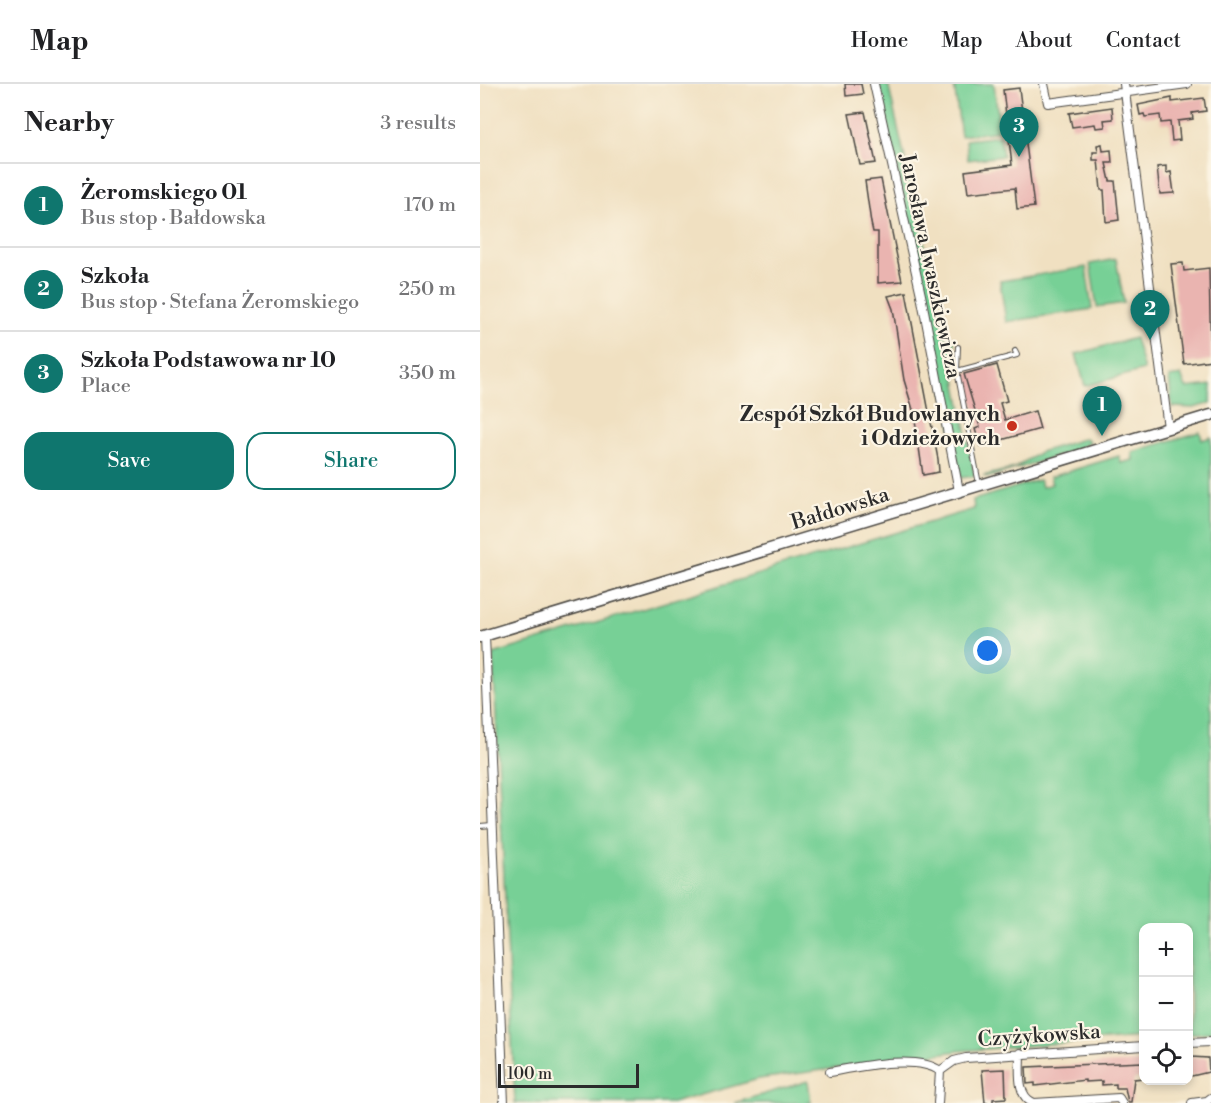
<!DOCTYPE html>
<meta charset="utf-8">
<style>
:root{--surface:#fff;--page:#f6f6f6;--text:#202124;--muted:#757577;--line:#e0e0e0;--accent:#0f766e}
body{margin:0;font-family:"Libre Bodoni",serif;background:var(--page);color:var(--text)}
.controls{position:absolute;right:18px;bottom:18px;display:grid;overflow:hidden;border-radius:12px;box-shadow:0 3px 9px #0003}
.controls button{width:54px;height:54px;display:grid;place-items:center;padding:0;border:0;border-bottom:2px solid var(--line);background:var(--surface);color:var(--text);font:30px sans-serif}
.scale{position:absolute;left:18px;bottom:15px;width:141px;box-sizing:border-box;padding-left:6px;border:3px solid #2b2b2b;border-top:0;font-size:16px;line-height:21px;white-space:nowrap;color:#2b2b2b;-webkit-text-stroke:4px #fcf5e5;paint-order:stroke}
.you{position:absolute;left:508px;top:567px;width:21px;height:21px;margin:-15px;border:4px solid #fff;border-radius:50%;background:#1a73e8;box-shadow:0 0 0 9px #1a73e833}
.badge{display:grid;place-items:center;width:39px;height:39px;border-radius:50%;background:var(--accent);color:#fff;font-size:20px;font-weight:700}
.pin{position:absolute;translate:-50% -50px;filter:drop-shadow(0 2px 3px #0008)}
.pin::after{content:'';position:absolute;top:32px;width:21px;height:18px;background:inherit;clip-path:polygon(0 0,100% 0,50% 100%)}
.list{margin:0;padding:0;list-style:none}
h2{display:flex;justify-content:space-between;align-items:center;height:78px;margin:0;padding:0 24px;font-size:26px}
h2 small{font-size:20px;font-weight:400;color:var(--muted)}
.list li{display:grid;grid-template-columns:39px 1fr auto;gap:18px;align-items:center;box-sizing:border-box;height:84px;padding:0 24px;border-top:2px solid var(--line)}
.list b{display:block;font-size:22px;white-space:nowrap}
.list p{margin:0;font-size:20px;white-space:nowrap;color:var(--muted)}
.list em{font-size:20px;font-style:normal;color:var(--muted)}
.actions{display:flex;gap:12px;padding:18px 24px}
.actions a{flex:1;padding:14px 0;border:2px solid var(--accent);border-radius:18px;text-align:center;font-size:21px;color:var(--accent)}
.actions .main{background:var(--accent);color:#fff}
.icon{flex:none;width:33px;height:33px;fill:none;stroke:currentColor;stroke-width:2;stroke-linecap:round;stroke-linejoin:round}
.map{position:relative;flex:none;width:731px;height:1019px;overflow:hidden}
header{display:flex;align-items:center;gap:36px;box-sizing:border-box;height:84px;padding:0 30px;background:var(--surface);border-bottom:2px solid var(--line)}
header strong{font-size:28px}
nav{display:flex;gap:33px;margin-inline-start:auto;font-size:21px}
main{display:flex}
aside{flex:1;background:var(--surface)}
.map>svg:first-child{display:block}
.green{fill:#77d096;stroke:#517e60;stroke-width:1.5}
.building{fill:#eab4b0}
.lines{fill:none;stroke-linecap:round;stroke-linejoin:round}
.service-casing{stroke:#494642;stroke-width:6}
.minor-casing{stroke:#494642;stroke-width:10}
.tertiary-casing{stroke:#494642;stroke-width:13}
.service{stroke:#fff;stroke-width:4}
.minor{stroke:#fff;stroke-width:8}
.tertiary{stroke:#fff;stroke-width:10}
.poi-dot{fill:#c8321e;stroke:#fcf5e5;stroke-width:2}
.labels{text-anchor:middle;stroke-width:4.5;stroke-linejoin:round;paint-order:stroke}
.street-label{font-size:21px;fill:#2b2b2b;stroke:#fcf5e5}
.poi-label{font-size:21px;font-weight:bold;fill:#2b2b2b;stroke:#fcf5e5;text-anchor:end}
</style>
<header>
<strong>Map</strong>
<nav><a>Home</a><a>Map</a><a>About</a><a>Contact</a></nav>
</header>
<main>
<aside>
<h2>Nearby<small>3 results</small></h2>
<ul class="list">
<li><span class="badge">1</span><div><b>Żeromskiego 01</b><p>Bus stop · Bałdowska</p></div><em>170 m</em></li>
<li><span class="badge">2</span><div><b>Szkoła</b><p>Bus stop · Stefana Żeromskiego</p></div><em>250 m</em></li>
<li><span class="badge">3</span><div><b>Szkoła Podstawowa nr 10</b><p>Place</p></div><em>350 m</em></li>
</ul>
<div class="actions"><a class="main">Save</a><a>Share</a></div>
</aside>
<div class="map">
<svg width="731" height="1019" viewBox="0 0 731 1019">
<rect width="100%" height="100%" fill="#fcf5e5"/>
<filter id="ink" filterUnits="userSpaceOnUse"><feTurbulence type="fractalNoise" baseFrequency=".0167" numOctaves="2"/><feDisplacementMap in="SourceGraphic" scale="12" xChannelSelector="R" yChannelSelector="G"/><feConvolveMatrix kernelMatrix="1 2 1 2 8 2 1 2 1" color-interpolation-filters="sRGB"/></filter>
<filter id="wash" filterUnits="userSpaceOnUse"><feTurbulence type="fractalNoise" baseFrequency=".008" numOctaves="4" result="noise"/><feDisplacementMap in="SourceGraphic" scale="24" xChannelSelector="R" yChannelSelector="G"/><feGaussianBlur stdDeviation="1.35" result="paint"/><feColorMatrix in="noise" values="0 0 0 0 0 0 0 0 0 0 0 0 0 0 0 0 0 1.4 0 .05"/><feComposite in="paint" operator="in"/></filter>
<g filter="url(#wash)">
<rect width="100%" height="100%" fill="#f0e0c1"/>
<path class="green" d="M399,0h9l58,255 8,-2v32l21,107 -14,2 -34,-175 -43,-186z
M474,0h40l6,47 -39,5z
M520,52l3,20 -35,4 -2,-20z
M636,175l8,44 -27,4 -7,-43z
M606,183l6,42 -86,13 -6,-41z
M655,254l9,32 -59,16 -9,-32z
M701,291l5,13 25,-3v18l-17,5 -22,-1 -3,-30z
M720,348l2,8 9,-3v595l-22,2 -1,-106h-44l-1,109 -185,14 -199,28 -87,24h-157l-22,-449 481,-145 -1,-9 66,-20 3,7 10,-3 -2,-7 69,-21 2,7 12,-3 -1,-8z
M606,354l4,4 -16,9 -85,26 -6,-1 32,-8 25,-16z
M328,997l3,22h-77z"/>
<g id="blocks">
<path class="building" d="M365,0h16l2,10 -17,2z
M539,4l15,119 -17,2 -2,-21 -47,5 -3,-22 47,-6 -9,-75z
M692,14v4l32,-4 2,13 -14,2 1,6 -15,2 2,19 -8,1 -2,-19 -9,1 -1,-8 -15,2 -1,-3 -4,1 -2,-10z
M632,23l1,12 -9,1 1,7 -9,1 -1,-4 -23,3 -3,-14z
M385,28l11,51 -16,2 -11,-51z
M622,60l1,7 8,-1 1,13h-6l4,18h5l4,39 -13,2 -2,-32h-3l-3,-30h-5v-8h5l-1,-7z
M686,82v7l5,-1 3,21 -14,1 -3,-27z
M401,95l21,102 -24,2v-51h-5l-2,-9 -6,-42z
M703,179l1,8 25,-3 2,92 -27,4 -13,-100z
M426,208l32,167 1,13 -16,3 -9,-62 -10,-33 -11,-71 -5,-13z
M517,281l10,36 -7,2 5,17 30,-9 5,18 -60,17 -5,-17 5,-2 -16,-53z
M711,973l17,1 1,14 -17,4 -4,-3z
M663,978v16l-9,1 -3,23h-3l-3,-14h-9v-4l-14,1v-4l-17,1v-2l-50,6v-3l-8,1 -1,-17z
M525,985l1,29 -13,1v4h-8l-3,-33z"/>
</g>
</g>
<g filter="url(#ink)">
<use href="#blocks" fill-opacity="0" stroke="#494642" stroke-width="1.5"/>
<g class="lines">
<g class="service-casing">
<path id="service" d="M477,287l1,-24
M499,400l-22,-113 60,-16 -2,-4
M0,742l12,-1"/>
</g>
<g class="minor-casing">
<path id="minor" d="M394,0l47,211 38,196
M564,0l4,19 139,-19
M644,0l44,344
M5,552l19,467
M708,959l23,-1
M540,969c0,16 -4,44 14,50l85,-5 3,5
M460,987l14,-10 12,-3 178,-12
M350,988c28,-5 87,-18 110,-1
M458,1019l2,-32
M712,1019l15,-2 4,-3"/>
</g>
<g class="tertiary-casing">
<path id="tertiary" d="M0,553l731,-222"/>
</g>
<use href="#service" class="service"/>
<use href="#minor" class="minor"/>
<use href="#tertiary" class="tertiary"/>
</g>
</g>
<circle class="poi-dot" cx="532" cy="342" r="6"/>
<g class="labels">
<g class="street-label">
<text transform="translate(451 182) rotate(78)" y="7">Jarosława Iwaszkiewicza</text>
<text transform="translate(360 424) rotate(-17)" y="7">Bałdowska</text>
<text transform="translate(559 951) rotate(-4)" y="7">Czyżykowska</text>
</g>
<g class="poi-label">
<text x="520" y="337">Zespół Szkół Budowlanych<tspan x="520" dy="24">i Odzieżowych</tspan></text>
</g>
</g>
</svg>
<div class="controls">
<button>+</button>
<button>−</button>
<button><svg class="icon" aria-label="locate" viewBox="0 0 24 24"><circle cx="12" cy="12" r="6"/><path d="M12 2v4M12 18v4M2 12h4M18 12h4"/></svg></button>
</div>
<div class="scale">100 m</div>
<div class="you"></div>
<div class="pin badge" style="left:622px;top:352px">1</div>
<div class="pin badge" style="left:670px;top:256px">2</div>
<div class="pin badge" style="left:539px;top:73px">3</div>
</div>
</main>
